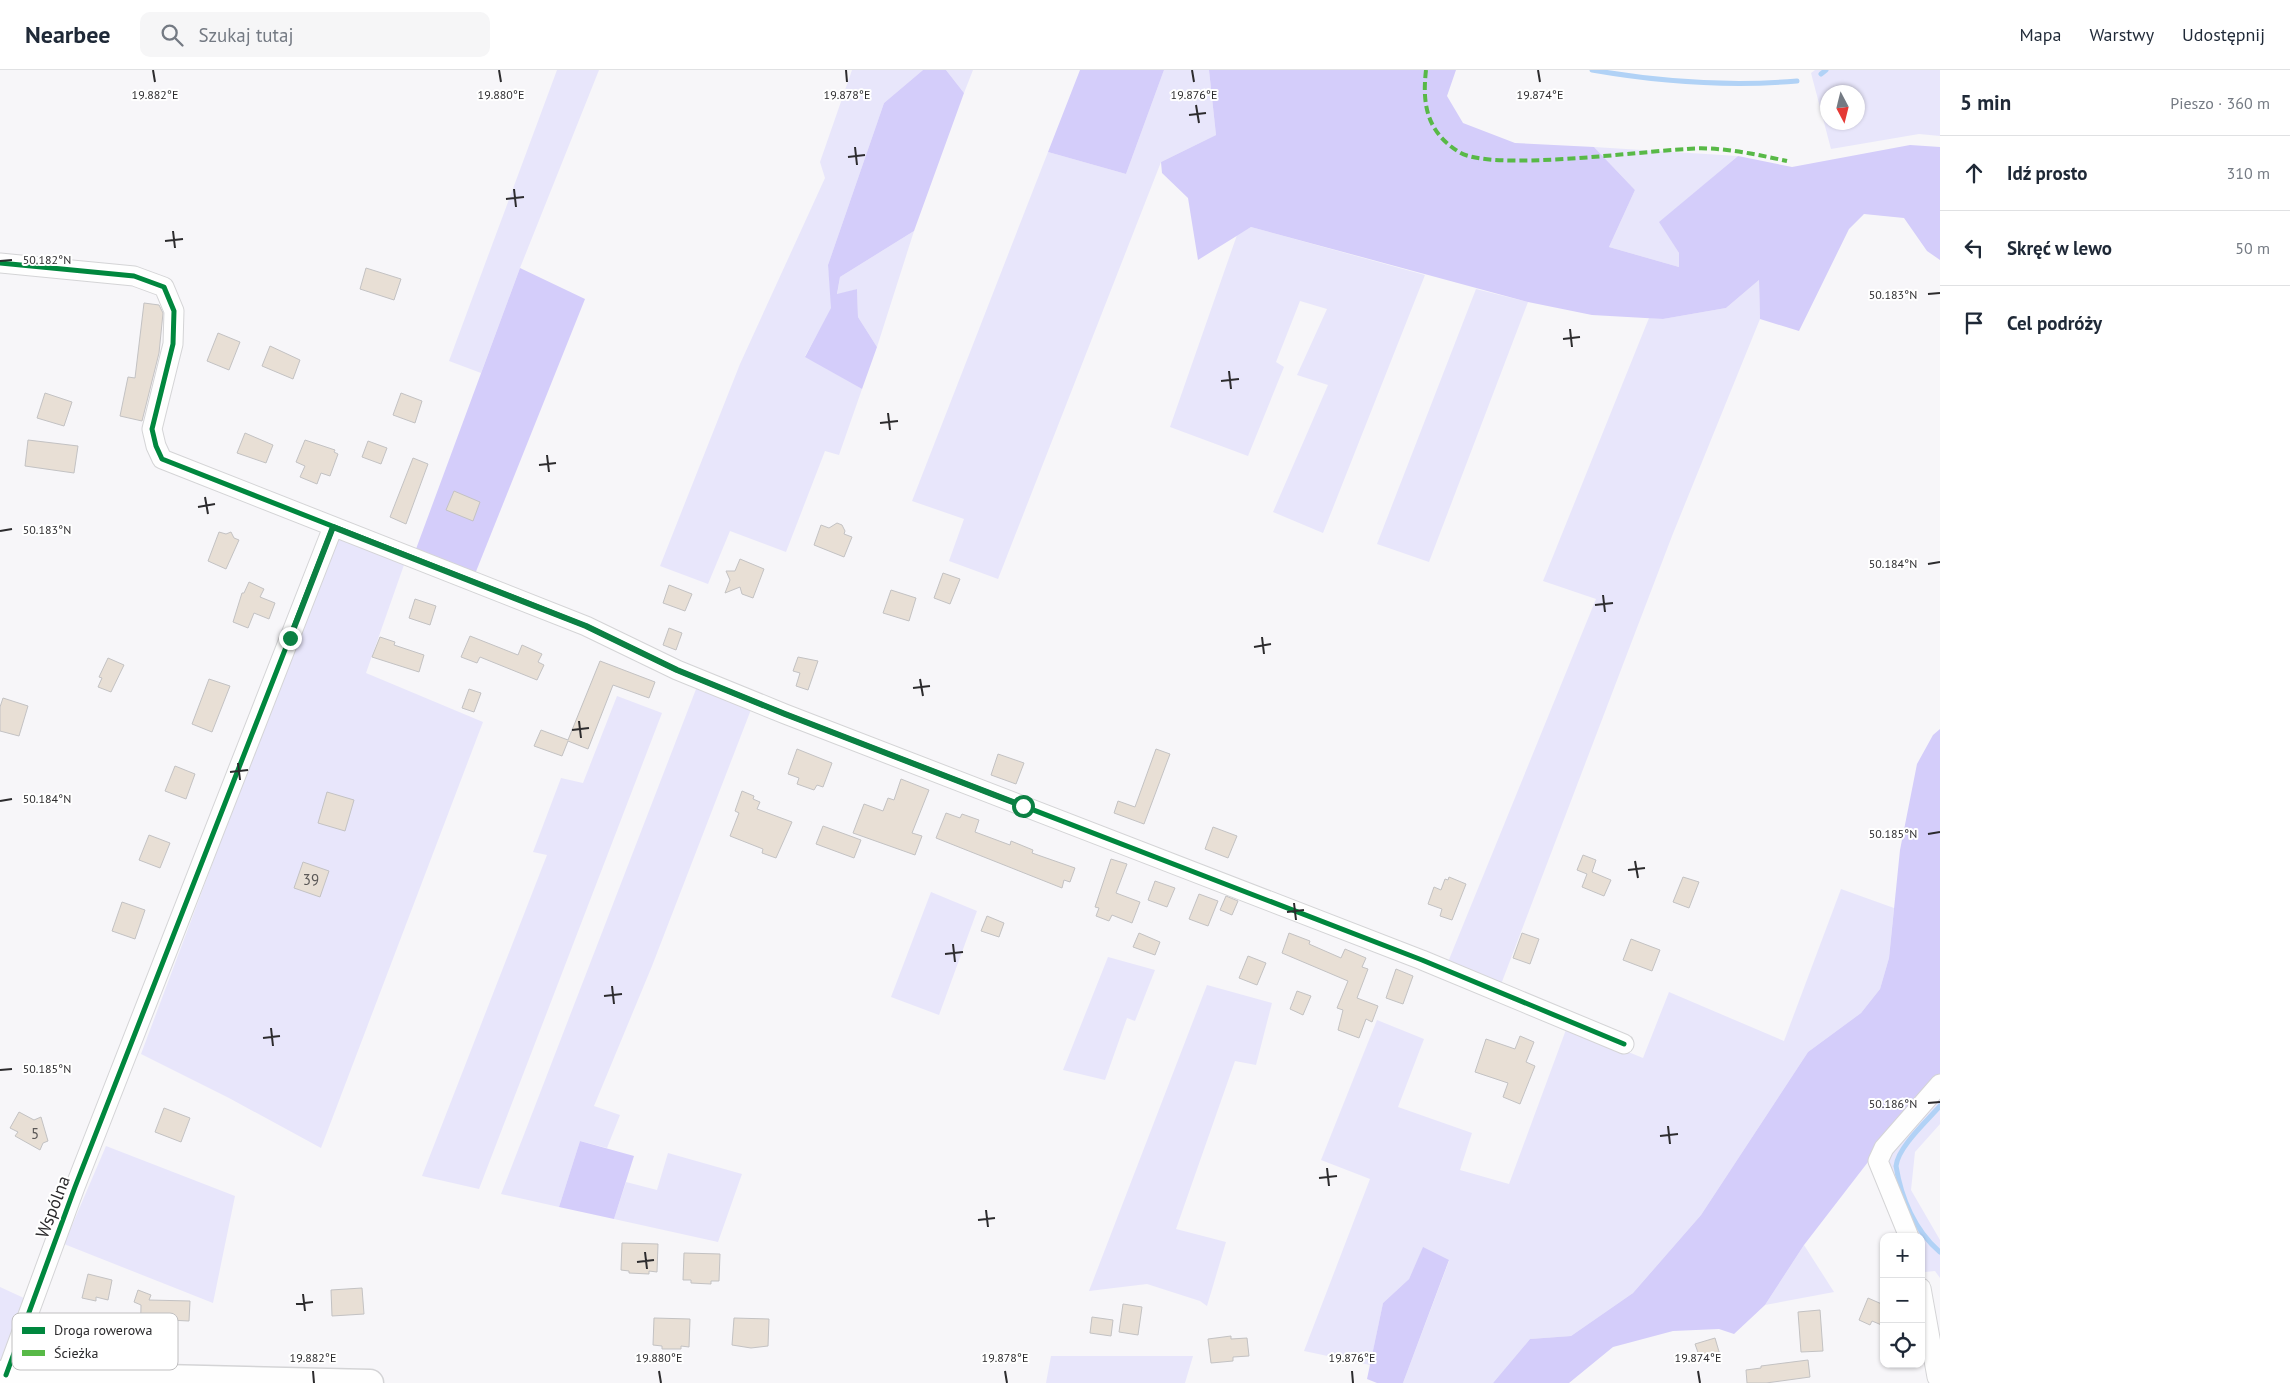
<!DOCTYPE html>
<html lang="pl">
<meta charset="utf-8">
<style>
:root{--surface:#fff;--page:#f6f6f7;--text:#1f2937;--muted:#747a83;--line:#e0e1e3}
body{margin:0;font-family:"PT Sans",sans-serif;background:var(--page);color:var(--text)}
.controls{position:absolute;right:15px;bottom:15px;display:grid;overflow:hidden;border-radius:10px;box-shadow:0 1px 4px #0004}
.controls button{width:45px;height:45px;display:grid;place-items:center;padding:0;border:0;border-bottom:1px solid var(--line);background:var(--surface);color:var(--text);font:25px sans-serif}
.compass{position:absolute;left:1820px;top:15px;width:45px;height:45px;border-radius:50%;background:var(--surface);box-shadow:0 1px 4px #0004;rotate:173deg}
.stop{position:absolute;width:15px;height:15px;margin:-11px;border:4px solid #0b8043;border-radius:50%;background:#fff}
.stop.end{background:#0b8043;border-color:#fff;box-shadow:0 1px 5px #0008}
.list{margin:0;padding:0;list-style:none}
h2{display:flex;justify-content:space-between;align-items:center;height:65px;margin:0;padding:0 20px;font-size:21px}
h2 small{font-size:16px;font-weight:400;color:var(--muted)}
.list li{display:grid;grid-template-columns:32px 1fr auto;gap:15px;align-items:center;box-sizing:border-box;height:75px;padding:0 20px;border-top:1px solid var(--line)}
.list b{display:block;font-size:19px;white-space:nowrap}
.list em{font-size:16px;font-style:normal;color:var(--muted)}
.icon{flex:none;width:28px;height:28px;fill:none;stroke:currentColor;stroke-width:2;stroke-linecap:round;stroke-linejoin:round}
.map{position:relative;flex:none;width:1940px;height:1313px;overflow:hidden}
header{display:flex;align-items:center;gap:30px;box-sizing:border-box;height:70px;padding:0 25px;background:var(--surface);border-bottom:1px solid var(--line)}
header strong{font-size:24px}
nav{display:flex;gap:28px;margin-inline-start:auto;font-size:18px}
.search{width:350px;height:45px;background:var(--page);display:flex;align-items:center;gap:12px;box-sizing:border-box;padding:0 18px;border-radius:10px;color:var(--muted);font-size:19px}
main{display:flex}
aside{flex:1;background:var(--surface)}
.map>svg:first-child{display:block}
.green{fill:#e8e6fb;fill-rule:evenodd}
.forest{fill:#d4cdfa}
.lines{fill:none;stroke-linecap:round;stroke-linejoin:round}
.stream{stroke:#b1d2f6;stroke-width:5}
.building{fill:#e8dfd5;stroke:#c3c2c3}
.street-casing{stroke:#d4d4d6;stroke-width:21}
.secondary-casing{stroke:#d4d4d6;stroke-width:29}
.street{stroke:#fefefe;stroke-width:19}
.secondary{stroke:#fefefe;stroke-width:26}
.quiet{stroke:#58b947;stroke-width:4;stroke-dasharray:8 4;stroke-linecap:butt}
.cycleway-casing{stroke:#fff;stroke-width:8}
.cycleway{stroke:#00873e;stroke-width:5}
.route{stroke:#0b8043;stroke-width:6}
.ticks{fill:none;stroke:#2c2b2d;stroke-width:2}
.labels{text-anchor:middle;stroke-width:4;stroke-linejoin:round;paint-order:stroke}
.number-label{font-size:15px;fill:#5b5857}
.street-label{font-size:18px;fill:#2c2b2d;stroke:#fff}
.key{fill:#fff;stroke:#c0bfc0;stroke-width:1}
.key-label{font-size:14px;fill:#2c2b2d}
.ticks-label{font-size:12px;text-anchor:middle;fill:#2c2b2d;stroke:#fff;stroke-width:4;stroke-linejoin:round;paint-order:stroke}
</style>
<header>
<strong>Nearbee</strong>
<div class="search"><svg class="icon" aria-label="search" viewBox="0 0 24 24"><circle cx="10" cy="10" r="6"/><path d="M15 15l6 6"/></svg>Szukaj tutaj</div>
<nav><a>Mapa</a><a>Warstwy</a><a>Udostępnij</a></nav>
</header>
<main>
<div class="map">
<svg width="1940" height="1313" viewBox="0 0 1940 1313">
<rect width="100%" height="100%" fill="#f7f6f9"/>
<path class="green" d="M557,0h42l-79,198 -39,105 -32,-12z
M852,0h71l-39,33 -56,162 4,43 -27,48 57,33 -23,66 -14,-4 -39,101 -56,-21 -22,53 -48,-18 80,-202 85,-186 -5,-16z
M946,0h27l-9,23z
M1164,0h45l7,65 -55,27 -163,417 -49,-18 15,-42 -52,-18 136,-349 78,22z
M1815,0h125v66l-21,-2 -88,15 -20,-76zM1828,22h30v30h-30z
M1594,77l144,9 -78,66 19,31v14l-70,-20 26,-57z
M1251,157l174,48 -102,258 -50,-21 55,-127 -31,-10 30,-66 -27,-8 -24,61 8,5 -36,89 -78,-29 67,-192z
M914,161l-37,116 -19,-30 -1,-28 -20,6 3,-18z
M1759,210l1,39 -88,217 -172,451 -52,-25 148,-363 -53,-18 106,-263 14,1 63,-11z
M1476,219l52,13 -99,260 -52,-18z
M335,467l70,25 -39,111 117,49 -162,426 -92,-50 -88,-44z
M698,614l54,23 -100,259 -58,140 26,9 -13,33 -27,-7 -21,66 -58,-13z
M617,626l45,17 -183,476 -57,-13 125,-321 -14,-3 28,-74 22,5z
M1841,819l53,19 -5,50 -9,31 -19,24 -53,39 -107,163 -68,78 -62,43 -41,3 -37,44h-90l46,-122 -26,-13 -14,31 -26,24 -13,62 -66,-14 66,-172 -49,-19 56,-140 47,19 -26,68 74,26 -12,37 49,14 58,-157 76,31 26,-66 115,49z
M931,822l46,19 -38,104 -48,-18z
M1108,887l47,13 -20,51 -8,-3 -22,62 -42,-10z
M1207,915l65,18 -16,62 -21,-4 -59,168 50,13 -19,64 -7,-5 -53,-17 -58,7z
M1940,1023v31l-25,28 -4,38 29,50v38l-5,-7 -10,1 -4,-13v-22h-8l-23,-57 -1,-27z
M106,1076l129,50 -22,107 -149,-59z
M668,1083l74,21 -24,68 -104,-23 12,-37 31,8z
M1804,1175l30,47 -69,13z
M0,1217l26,12 -21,61h-5z
M1051,1286h142l-8,27h-139z"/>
<path class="forest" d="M923,0h23l18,23 -50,138 -74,46 -3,17 20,-5 1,28 19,30 -15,42 -57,-32 26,-49 -3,-43 56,-162z
M1080,0h84l-38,104 -78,-22z
M1209,0h247l-9,26 16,27 52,20 79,4 41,43 -26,57 70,20v-14l-20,-31 79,-66 54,11 118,-22 30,2v113l-13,-9 -23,-33 -40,-4 -15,15 -50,102 -39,-12 -1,-39 -33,28 -63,11 -71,-4 -64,-13 -277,-75 -53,33 -10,-62 -26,-25 -1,-11 55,-27z
M520,198l65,31 -110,275 -59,-25z
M1940,659v348l-35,37 -101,131 -39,60 -31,29 -15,-5 -46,2 -60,16 -44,36h-76l37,-44 41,-3 62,-43 68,-78 107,-163 53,-39 19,-24 9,-31 11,-108 17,-86 16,-29z
M580,1071l54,15 -20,63 -55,-12z
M1423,1177l26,13 -46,123h-26l-10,-4 16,-76 26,-24z"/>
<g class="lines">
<path class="stream" d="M1592,0c69,12 135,17 205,11
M1821,4l5,-4
M1940,1036c-13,15 -42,41 -44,60 5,32 19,65 44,86"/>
</g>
<path class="building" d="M366,198l35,11 -7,21 -34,-11z
M144,233l15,2 4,8 -4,40 -17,68 -22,-5 8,-39 7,1z
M218,263l22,9 -11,28 -22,-9z
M270,276l30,14 -7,19 -31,-13z
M45,323l27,9 -8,24 -27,-8z
M401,323l21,8 -7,22 -22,-8z
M245,363l28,12 -7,18 -29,-10z
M28,370l50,6 -4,27 -49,-7z
M305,370l30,10 -1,2 4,2 -8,22 -9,-3 -4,11 -17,-7 5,-11 -9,-4z
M368,371l19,7 -6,16 -19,-7z
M413,388l15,6 -22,60 -16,-7z
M454,421l26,11 -7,19 -27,-11z
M837,453l5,2 3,6 -1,3 8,3 -8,20 -30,-12 7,-20 8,3z
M219,462l7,2 5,-2 3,6 5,2 -13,29 -18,-8z
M740,489l24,10 -11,29 -11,-4 -2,-7 -15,6 5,-13 -4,-9h9z
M943,503l17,6 -10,25 -16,-6z
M249,512l15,7 -4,8 15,6 -6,16 -15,-6 -6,15 -15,-6 9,-29h2z
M669,515l23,9 -7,17 -22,-8z
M891,520l25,8 -7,23 -26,-8z
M415,529l21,7 -6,19 -21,-7z
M669,558l13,5 -6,17 -13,-5z
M470,566l48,19 4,-10 20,9 -4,8 6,3 -7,15 -57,-23 -3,6 -16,-6z
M380,567l15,5 -1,3 30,10 -5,17 -47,-15z
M798,587l20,4 -10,29 -12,-4 4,-13 -7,-2z
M108,588l16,7 -13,27 -13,-5 4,-9 -3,-1z
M600,591l55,21 -6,16 -36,-13 -25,64 -20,-8 -6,15 -28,-10 7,-16 27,10z
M209,609l21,7 -18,46 -20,-8z
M469,619l12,4 -7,19 -12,-4z
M3,628l25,8 -9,30 -19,-5v-24z
M797,679l35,14 -9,24 -6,-2 -3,5 -17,-6 2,-6 -11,-4z
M1156,679l14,5 -26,70 -30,-11 4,-12 17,6z
M998,684l26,9 -8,21 -25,-9z
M175,696l20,8 -9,25 -21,-8z
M901,709l28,11 -17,43 10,3 -7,19 -62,-22 11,-29 19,7 5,-13 6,2z
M742,721l12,5 -1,3 7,3 -3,7 35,13 -16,36 -14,-5 1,-4 -33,-13 9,-23 -4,-2z
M327,722l27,8 -9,31 -27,-8z
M946,743l14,5 2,-4 17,6 -4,12 35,13 1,-4 22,9 -1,3 43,15 -5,14 -6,-2 -2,8 -126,-50z
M823,756l38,14 -7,18 -38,-14z
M1213,757l24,9 -9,22 -23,-9z
M149,765l21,8 -10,25 -21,-8z
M1583,785l13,5 -4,12 19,8 -7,16 -22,-9 5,-13 -10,-4z
M1111,789l16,5 -11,29 24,9 -8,21 -20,-8 -3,6 -13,-5 3,-8 -4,-1z
M303,792l26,9 -9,26 -26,-9z
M1449,807l17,7 -14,36 -12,-4 2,-7 -14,-5 6,-17 7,3 4,-11 3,1z
M1683,807l16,5 -10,26 -16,-6z
M1155,811l20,7 -8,19 -19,-7z
M1199,824l19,7 -10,25 -19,-7z
M1226,826l12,5 -6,14 -12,-5z
M122,832l23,8 -10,29 -23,-8z
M987,846l17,7 -5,14 -18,-6z
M1139,863l21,9 -5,13 -22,-8z
M1289,863l21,8 -1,3 32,14 4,-9 21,9 -4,9 6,2 -11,29 21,8 -6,16 -6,-3 -7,19 -21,-8 5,-20 -6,-2 11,-27 -66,-28z
M1522,863l17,6 -9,25 -17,-6z
M1631,869l29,11 -8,21 -29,-11z
M1248,886l18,7 -9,22 -18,-7z
M1396,899l17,7 -10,28 -17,-6z
M1297,921l14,5 -8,19 -13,-6z
M1520,966l14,6 -8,20 9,4 -15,38 -17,-7 5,-14 -33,-11 11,-33 29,10z
M164,1038l26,10 -9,24 -26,-10z
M19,1042l15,8 7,-3 7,24 -5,2 -3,7 -25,-14 3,-4 -8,-4z
M622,1173l36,1 -1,28 -8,-1v3l-20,-1v-2l-8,-1z
M684,1183l36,1 -1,27h-8v3l-20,-1v-3h-8z
M88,1204l24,6 -4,20 -12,-3v4l-14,-3z
M362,1218l2,26 -32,2 -1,-26z
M138,1220l13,5 -2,5 41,1 -1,20 -21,-1 -4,35 -24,-1 1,-49 -7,-3z
M1868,1228l16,7v21l-12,-5 -2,4 -11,-5z
M1123,1234l19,3 -4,28 -19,-3z
M1820,1240l3,41 -22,1 -3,-40z
M1092,1247l21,3 -2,16 -21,-3z
M654,1248l36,1 -1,28 -8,-1v3h-19v-3l-9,-1z
M734,1248l35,1 -1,27 -17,2 -19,-3z
M1231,1266v3l16,-1 2,18 -16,1v4l-22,2 -3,-24z
M1715,1268l5,17 -19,6 -6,-17z
M1808,1290l2,17 -44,6h-19l-1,-13 15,-2v-2z"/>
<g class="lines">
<g class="street-casing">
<path id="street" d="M0,193l134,13 30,11 10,24 -1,33 -21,85 4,17 6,13 424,167 91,44 108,44 637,246 202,84
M1909,1167l-31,-76 6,-13 56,-64
M1921,1218l16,89 3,3
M6,1305l69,-188 258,-660"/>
</g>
<g class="secondary-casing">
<path id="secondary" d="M0,1304l370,9"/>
</g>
<use href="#street" class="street"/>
<use href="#secondary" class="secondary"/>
<path class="quiet" d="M1426,0c-4,35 1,62 33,82 31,20 184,-1 227,-3 34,-3 68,5 101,12"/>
<g class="cycleway-casing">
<path id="cycleway" d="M0,193l134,13 30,11 10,24 -1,33 -21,85 4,17 6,13 424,167 91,44 108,44 637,246 202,84
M6,1305l69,-188 258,-660"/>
</g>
<use href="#cycleway" class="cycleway"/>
</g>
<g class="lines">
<path class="route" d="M290,568l43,-111 253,99 91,44 108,44 238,92"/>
</g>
<path class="ticks" d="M153,0l2,12M499,0l2,12M846,0l1,12M1192,0l2,12M1538,0l2,12M1196,35l3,18M1189,45l17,-2M855,77l2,18M848,87l17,-2M514,119l2,18M506,129l18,-2M173,161l2,17M165,171l18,-2M0,191l12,-1M1928,224l12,-1M1570,259l2,18M1563,269l17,-2M1229,301l2,18M1221,311l18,-2M888,343l2,17M880,353l18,-2M547,385l2,17M539,395l17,-2M205,427l3,17M198,437l17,-3M0,461l12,-2M1928,494l12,-2M1603,525l2,17M1595,535l18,-2M1262,567l2,17M1254,577l17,-3M920,609l3,17M913,618l17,-2M579,651l2,17M572,660l17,-2M238,693l2,17M230,702l18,-2M0,731l12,-2M1928,764l12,-2M1635,791l3,17M1628,800l17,-2M1294,833l2,17M1287,842l17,-2M953,874l2,18M945,884l18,-2M612,916l2,18M604,926l18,-2M271,958l2,18M263,968l17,-2M0,1000l12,-1M1928,1033l12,-1M1668,1056l2,18M1660,1066l18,-2M1327,1098l2,18M1319,1108l18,-2M986,1140l2,17M978,1150l17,-2M645,1182l2,17M637,1192l17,-2M303,1224l2,17M296,1234l17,-2M313,1301l1,12M659,1301l2,12M1005,1301l2,12M1352,1301l1,12M1698,1301l2,12"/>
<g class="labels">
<g class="number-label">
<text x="311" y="815">39</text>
<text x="35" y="1069">5</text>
</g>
<g class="street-label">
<text transform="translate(53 1137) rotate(-69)" y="6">Wspólna</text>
</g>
</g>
<rect x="12" y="1243" width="166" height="57" rx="8" class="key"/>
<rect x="22" y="1257" width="23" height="7" fill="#00873e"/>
<rect x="22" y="1280" width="23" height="6" fill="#58b947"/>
<g class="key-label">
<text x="54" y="1265">Droga rowerowa</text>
<text x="54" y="1288">Ścieżka</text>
</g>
<g class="ticks-label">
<text x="155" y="29">19.882°E</text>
<text x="501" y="29">19.880°E</text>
<text x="847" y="29">19.878°E</text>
<text x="1194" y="29">19.876°E</text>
<text x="1540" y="29">19.874°E</text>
<text x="47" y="194">50.182°N</text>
<text x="1893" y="229">50.183°N</text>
<text x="47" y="464">50.183°N</text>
<text x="1893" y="498">50.184°N</text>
<text x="47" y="733">50.184°N</text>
<text x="1893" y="768">50.185°N</text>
<text x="47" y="1003">50.185°N</text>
<text x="1893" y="1038">50.186°N</text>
<text x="313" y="1292">19.882°E</text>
<text x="659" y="1292">19.880°E</text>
<text x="1005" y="1292">19.878°E</text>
<text x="1352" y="1292">19.876°E</text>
<text x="1698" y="1292">19.874°E</text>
</g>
</svg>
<div class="controls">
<button>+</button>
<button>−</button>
<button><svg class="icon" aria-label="locate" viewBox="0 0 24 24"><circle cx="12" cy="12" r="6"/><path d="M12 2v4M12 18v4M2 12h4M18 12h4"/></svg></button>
</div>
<svg class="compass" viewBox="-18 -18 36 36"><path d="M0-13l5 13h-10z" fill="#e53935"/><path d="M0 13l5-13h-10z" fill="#747a83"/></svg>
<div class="stop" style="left:1023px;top:736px"></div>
<div class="stop end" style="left:290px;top:568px"></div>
</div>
<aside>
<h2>5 min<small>Pieszo · 360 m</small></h2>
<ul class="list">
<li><svg class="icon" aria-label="ahead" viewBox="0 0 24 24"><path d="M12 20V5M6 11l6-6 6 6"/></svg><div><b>Idź prosto</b></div><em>310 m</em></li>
<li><svg class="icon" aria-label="left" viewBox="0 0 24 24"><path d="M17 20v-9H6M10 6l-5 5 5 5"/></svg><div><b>Skręć w lewo</b></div><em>50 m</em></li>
<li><svg class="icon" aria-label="arrive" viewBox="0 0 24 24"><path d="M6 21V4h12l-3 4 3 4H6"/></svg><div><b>Cel podróży</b></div></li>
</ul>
</aside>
</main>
